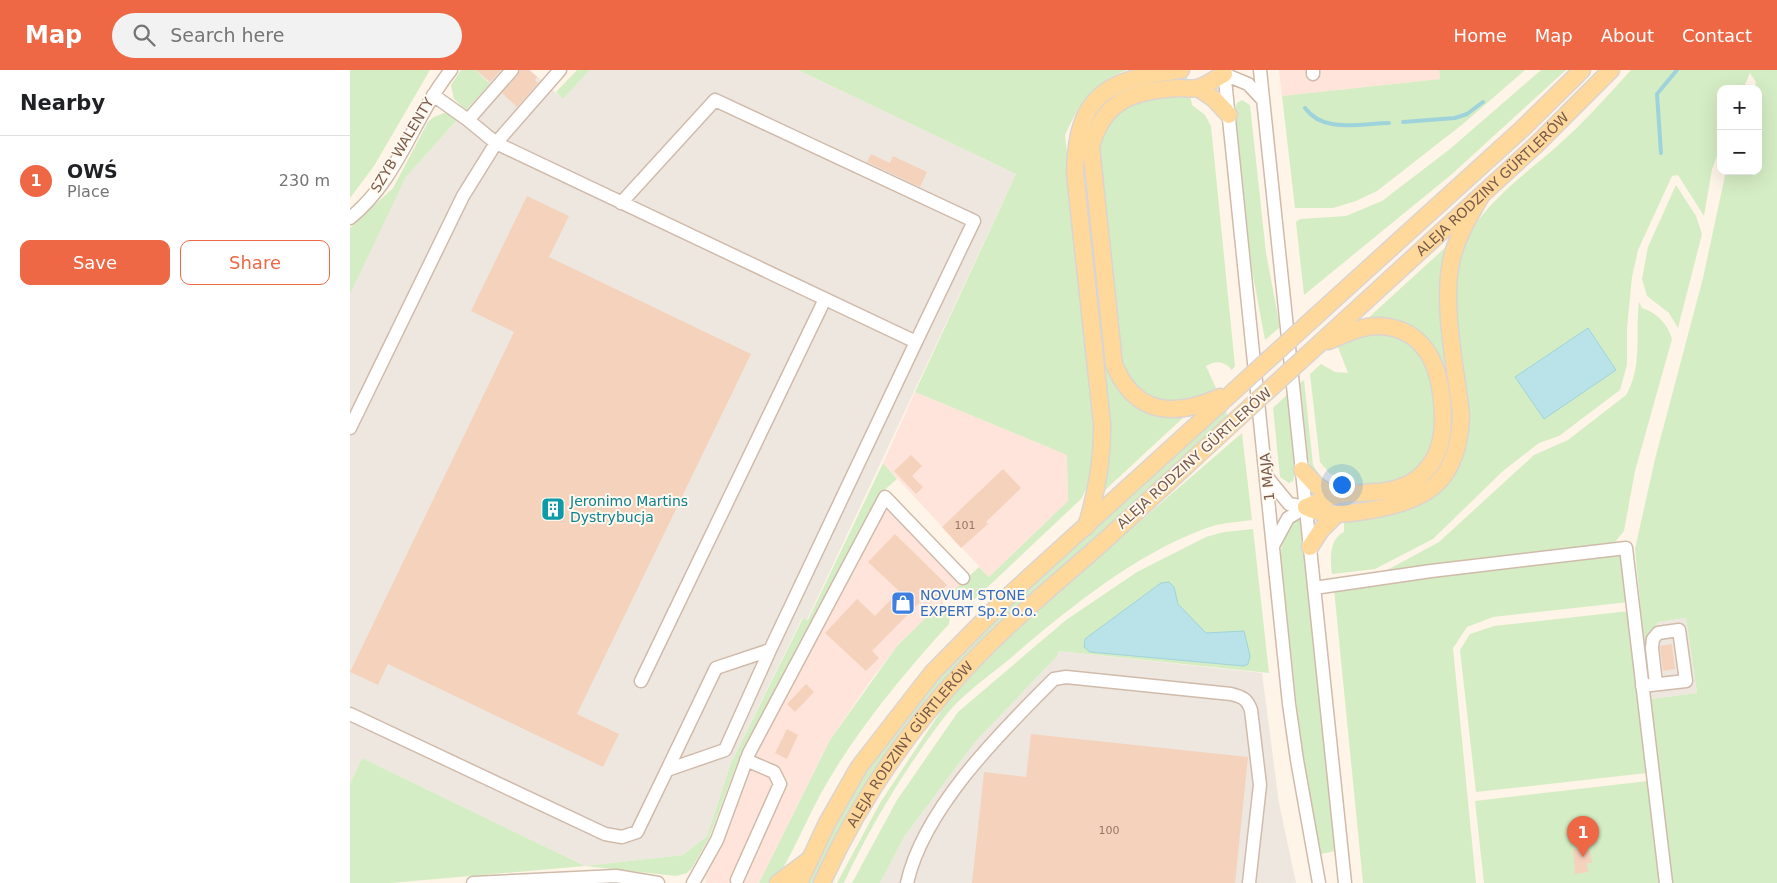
<!DOCTYPE html>
<meta charset="utf-8">
<style>
:root{--surface:#fff;--page:#f2f2f2;--text:#202124;--muted:#757577;--line:#e0e0e0;--accent:#ee6845}
body{margin:0;font-family:"DejaVu Sans",sans-serif;background:var(--page);color:var(--text)}
.controls{position:absolute;right:15px;top:15px;display:grid;overflow:hidden;border-radius:10px;box-shadow:0 5px 20px #0002}
.controls button{width:45px;height:45px;display:grid;place-items:center;padding:0;border:0;border-bottom:1px solid var(--line);background:var(--surface);color:var(--text);font:25px sans-serif}
.you{position:absolute;left:991px;top:414px;width:18px;height:18px;margin:-12px;border:4px solid #fff;border-radius:50%;background:#1a73e8;box-shadow:0 0 0 8px #1a73e833}
.badge{display:grid;place-items:center;width:32px;height:32px;border-radius:50%;background:var(--accent);color:#fff;font-size:16px;font-weight:700}
.pin{position:absolute;translate:-50% -41px;filter:drop-shadow(0 1px 2px #0008)}
.pin::after{content:'';position:absolute;top:26px;width:18px;height:15px;background:inherit;clip-path:polygon(0 0,100% 0,50% 100%)}
.list{margin:0;padding:0;list-style:none}
h2{display:flex;justify-content:space-between;align-items:center;height:65px;margin:0;padding:0 20px;font-size:21px}
h2 small{font-size:16px;font-weight:400;color:var(--muted)}
.list li{display:grid;grid-template-columns:32px 1fr auto;gap:15px;align-items:center;box-sizing:border-box;height:90px;padding:0 20px;border-top:1px solid var(--line)}
.list b{display:block;font-size:19px;white-space:nowrap}
.list p{margin:0;font-size:16px;white-space:nowrap;color:var(--muted)}
.list em{font-size:16px;font-style:normal;color:var(--muted)}
.actions{display:flex;gap:10px;padding:15px 20px}
.actions a{flex:1;padding:11px 0;border:1px solid var(--accent);border-radius:10px;text-align:center;font-size:18px;color:var(--accent)}
.actions .main{background:var(--accent);color:#fff}
.icon{flex:none;width:28px;height:28px;fill:none;stroke:currentColor;stroke-width:2;stroke-linecap:round;stroke-linejoin:round}
.map{position:relative;flex:none;width:1427px;height:813px;overflow:hidden}
header{display:flex;align-items:center;gap:30px;box-sizing:border-box;height:70px;padding:0 25px;background:var(--accent);color:#fff}
header strong{font-size:24px}
nav{display:flex;gap:28px;margin-inline-start:auto;font-size:18px}
.search{width:350px;height:45px;background:var(--page);display:flex;align-items:center;gap:12px;box-sizing:border-box;padding:0 18px;border-radius:28px;color:var(--muted);font-size:19px}
main{display:flex}
aside{flex:1;background:var(--surface)}
.map>svg:first-child{display:block}
.commercial{fill:#fee4da}
.industrial{fill:#eee7e0}
.green{fill:#d5edc4}
.water{fill:#b9e3e9;stroke:#9fd3db}
.lines{fill:none;stroke-linecap:round;stroke-linejoin:round}
.stream{stroke:#9fd3db;stroke-width:4}
.building{fill:#f5d2bc}
.minor-casing{stroke:#d0bbab;stroke-width:15}
.major-casing{stroke:#dcd4d0;stroke-width:19}
.minor{stroke:#fff;stroke-width:12}
.major{stroke:#ffd99c;stroke-width:16}
.major-bridge-casing{stroke:#dcd4d0;stroke-width:19;stroke-linecap:butt}
.major-bridge{stroke:#ffd99c;stroke-width:16}
.labels{text-anchor:middle;stroke-width:4;stroke-linejoin:round;paint-order:stroke}
.number-label{font-size:11px;fill:#987766}
.street-label{font-size:14px;fill:#795949;stroke:#fff8ee}
.culture-label{font-size:14px;fill:#0d838f;stroke:#fff8ee;text-anchor:start}
.shop-label{font-size:14px;fill:#366cbe;stroke:#fff8ee;text-anchor:start}
</style>
<header>
<strong>Map</strong>
<div class="search"><svg class="icon" aria-label="search" viewBox="0 0 24 24"><circle cx="10" cy="10" r="6"/><path d="M15 15l6 6"/></svg>Search here</div>
<nav><a>Home</a><a>Map</a><a>About</a><a>Contact</a></nav>
</header>
<main>
<aside>
<h2>Nearby<small></small></h2>
<ul class="list">
<li><span class="badge">1</span><div><b>OWŚ</b><p>Place</p></div><em>230 m</em></li>
</ul>
<div class="actions"><a class="main">Save</a><a>Share</a></div>
</aside>
<div class="map">
<svg width="1427" height="813" viewBox="0 0 1427 813">
<rect width="100%" height="100%" fill="#fef4e7"/>
<path class="commercial" d="M929,0h160l1,9 -158,17z
M565,322l152,63 1,46 -79,76 -106,-114z
M535,438l77,75 -65,63 -29,38 -38,56 -71,143h-53l-1,-8 17,-30 34,-97z"/>
<path class="industrial" d="M130,0h50l33,29 27,-29h208l218,104 -209,446 -5,-2 -71,145 -24,73 -24,19 -98,11 -223,-108 -12,26v-492l56,-115 84,-93 -12,-11z
M1336,548l11,75 -47,6 -5,-46 4,-17 9,-14z
M709,581l203,22 17,130 17,80h-416l24,-46 71,-95 82,-86z"/>
<path class="green" d="M0,0h80l-56,96 -24,32z
M111,0h19l-2,3 12,11 -24,26 -12,-11 -3,-14z
M227,0h13l-27,29 -7,-7z
M448,0h329c-35,13 -47,33 -62,65l32,293 -6,52 -10,19 -106,100h-13l-10,-7 27,-25 10,10 79,-76 -1,-46 -152,-63 101,-218z
M1089,0h86l-62,54 -86,67 -21,10 -23,7h-38l-13,-112 158,-17z
M1191,0h25l-114,104 -148,121 -8,-73 4,-3 46,-3 36,-15 68,-52z
M1281,0h146v813h-107l-20,-184 47,-6 -11,-75 -28,4 -9,14 -4,17 -10,-104 20,-90 48,-181 23,-107h32v-82h-4l2,-7 -6,-9 -7,16h-22v56l-9,24 -8,47 -26,-41 -6,1 -34,74 -6,27 -5,51v37l-7,25 -61,46 -20,7 -36,28 -70,68 -58,30 -43,5c-2,-15 -3,-35 12,-42v-12c21,-4 43,-6 63,-11 85,-23 58,-124 51,-187 -3,-26 -6,-55 6,-78 21,-45 67,-73 102,-106 23,-21 44,-45 65,-68z
M837,6l1,5 -28,3 -70,44 21,247 74,41 -83,77 -21,-344c5,-12 8,-30 16,-40 20,-26 61,-30 90,-33z
M840,24l2,11 13,10 6,11 24,240 -3,4c-8,-9 -16,-10 -26,-4l10,22 -21,11 -28,4 -27,-11 -20,-28 -22,-218 15,-31 26,-16z
M892,30l8,5 16,148 14,74 -15,13 -13,-70 -17,-160 2,-7z
M94,43h7l8,5 -53,59 -56,117v-66l43,-40 35,-66 6,-5z
M1326,115l20,31 6,18 -24,94 -9,-15 -22,-17 -5,-17 6,-32z
M1098,175l5,195 -14,33 -34,24 -63,10v-5l93,-32 2,-116 -71,-34z
M1289,232l3,6c15,5 25,15 30,31l-37,132 -11,60 -9,11 -8,4 -229,29 61,-33 95,-87 34,-15 58,-45c17,-28 9,-62 13,-93z
M1025,263c20,3 41,9 51,28 9,16 12,66 8,83 -1,8 -13,24 -19,28 -20,15 -51,14 -74,17l-2,-11 -10,-5 -9,-11 -10,-88 11,-10 14,8 13,1 -10,-26 22,-11z
M954,310l9,85 12,18 -13,-13 -4,-11 -8,-76z
M937,325l8,79 -2,7 -4,2 -9,-6 -7,-69z
M876,338l1,9 -239,219 -174,247h-7l23,-49 38,-64 69,-91 71,-72z
M892,363l10,87c-15,2 -34,3 -48,9 -71,26 -141,84 -198,133 -20,16 -43,32 -60,53 -36,46 -78,114 -102,168h-7l43,-80 75,-113 75,-74z
M533,393l14,16 -16,14 -140,260 -32,85 -17,30 -5,5 -11,3 -91,-10 -195,17h-40v-99l12,-26 223,108 98,-11 24,-19 24,-73 72,-145 5,2z
M950,447l35,334 -14,3 -19,-99 -21,-197c0,-19 4,-30 19,-41z
M903,459l16,144 -210,-22 -2,5 -82,86 -71,95 -24,46h-28l45,-83 61,-88 108,-92 71,-48 69,-35 18,-5z
M1272,483l7,49 -136,15 -26,10 -14,21 23,235h-113l-29,-294z
M592,532l8,11 -1,11c-45,49 -87,100 -121,157 -18,30 -31,64 -49,94l-7,8h-13l71,-143 67,-94z
M1279,541l18,162 -171,19 -16,-142 10,-16 24,-8z
M1298,711l11,102h-175l-9,-82z"/>
<path class="water" d="M1238,258l28,42 -72,49 -29,-42z
M819,512l5,5 4,17 28,29 38,-2 6,25 -2,8 -4,2 -154,-14 -6,-5 1,-8 4,-3 72,-53z"/>
<g class="lines">
<path class="stream" d="M955,38c19,26 55,15 84,15
M1053,52l52,-4 12,-4 16,-12
M1311,83l-4,-59 20,-24"/>
</g>
<path class="building" d="M126,0h25l-11,12z
M170,0h9l8,7 -2,3 3,3 -21,24 -15,-14 16,-18z
M521,84l19,9 3,-7 34,16 -7,15 -53,-25z
M177,126l42,20 -20,41 202,97 -174,360 42,20 -16,33 -215,-103 -10,21 -28,-13 164,-340 -43,-21z
M561,385l11,11 -10,10 11,11 -7,7 -22,-23z
M653,399l18,19 -35,34 2,2 -27,24 -19,-21z
M545,464l52,51 -16,17 -6,-5 -53,54 7,7 -13,13 -41,-38 32,-34 18,17 24,-25 -31,-29z
M1322,574l3,25 -12,2 -3,-25z
M456,614l8,8 -19,20 -8,-8z
M437,659l11,6 -11,24 -12,-6z
M681,664l217,23 -13,126h-263l12,-111 42,5z
M1236,778l4,3 2,12h-5l1,9 -13,2 -2,-25z"/>
<g class="lines">
<g class="minor-casing">
<path id="minor" d="M874,0l65,634 8,56 22,123
M910,0l85,813
M963,0v4
M874,4l24,10 15,16
M83,25l35,25
M271,133l94,-103 259,121 -58,121
M0,148c48,-38 64,-102 101,-148
M0,358l113,-232 33,-53 64,-73
M917,407l22,27 17,3
M924,474l14,-26 18,-11
M964,518l117,-17 195,-23 40,335
M291,611l184,-382
M1292,616l44,-5 -7,-51 -21,3 -5,6 -1,9 4,36
M0,644l255,120 17,3 15,-5 30,-62 58,-20 45,-100 146,-308 -420,-199 -28,-23 44,-50
M317,700l49,-102 54,-18
M387,810l43,-96 -6,-12 -28,-12
M123,813l143,-7 42,7
M343,813l24,-43 32,-87 136,-256 78,81
M557,813c16,-72 89,-146 140,-197l7,-7 12,-2 165,17c12,3 16,5 20,16l9,75 -11,98"/>
</g>
<g class="major-casing">
<g id="major">
<path d="M848,18l16,11 15,16"/>
<path d="M966,246l206,-187 60,-59"/>
<path id="s1" d="M969,274l218,-200 74,-74"/>
<path d="M870,327c-45,20 -85,19 -106,-33l-23,-217c12,-47 42,-56 86,-59 7,0 14,1 20,0 9,-2 19,-10 27,-14"/>
<path d="M952,400l14,15 18,11"/>
<path d="M956,437c20,10 38,7 59,4 63,-9 94,-30 96,-96 -5,-48 -19,-106 -10,-153 5,-24 18,-45 30,-66"/>
<path d="M956,437c8,-3 18,-9 28,-11 27,-6 60,1 84,-18 24,-20 27,-47 24,-76 -3,-38 -18,-74 -63,-76 -17,-1 -35,9 -51,15"/>
<path d="M736,457c11,-35 17,-67 16,-104l-27,-249c1,-80 32,-95 106,-104"/>
<path d="M960,477l11,-17 15,-15"/>
<path d="M428,813l31,-23"/>
<path d="M449,813l28,-60 32,-56 73,-94 72,-73 230,-209"/>
<path id="s2" d="M472,813c36,-80 85,-152 145,-216 39,-41 82,-78 125,-115 49,-44 97,-89 145,-133"/>
</g>
</g>
<use href="#minor" class="minor"/>
<use href="#major" class="major"/>
<g class="major-bridge-casing">
<path id="major-bridge" d="M884,321l82,-75
M887,349l82,-75"/>
</g>
<use href="#major-bridge" class="major-bridge"/>
</g>
<defs>
<g id="building-square" transform="scale(1.25)"><rect x="-9" y="-9" width="18" height="18" rx="4" fill="#0f9aa8" stroke="#fff8ee"/><path d="M-4-6H4V6H1V3H-1V6H-4ZM-2.5-4.3h1.7v1.8h-1.7ZM.8-4.3h1.7v1.8H.8ZM-2.5-1h1.7V.8h-1.7ZM.8-1h1.7V.8H.8Z" fill="#fff"/></g>
<g id="shop-square" transform="scale(1.25)"><rect x="-9" y="-9" width="18" height="18" rx="4" fill="#3f7fe0" stroke="#fff8ee"/><path d="M-5-2.5h2.3a2.7 3.5 0 0 1 5.4 0H5L5.5 6h-11ZM-1.5-2.5h3a1.5 2.3 0 0 0-3 0Z" fill="#fff"/></g>
</defs>
<g fill-rule="evenodd">
<use href="#building-square" x="203" y="439"/>
<use href="#shop-square" x="553" y="533"/>
</g>
<g class="labels">
<g class="number-label">
<text x="615" y="459">101</text>
<text x="759" y="764">100</text>
</g>
<g class="street-label">
<text transform="translate(52 75) rotate(-59)" y="5">SZYB WALENTY</text>
<text dy="5" stroke="none"><textPath href="#s1" startOffset="236">ALEJA RODZINY GÜRTLERÓW</textPath></text>
<text transform="translate(844 388) rotate(-42)" y="5">ALEJA RODZINY GÜRTLERÓW</text>
<text transform="translate(917 407) rotate(-96)" y="5">1 MAJA</text>
<text dy="5" stroke="none"><textPath href="#s2" startOffset="165">ALEJA RODZINY GÜRTLERÓW</textPath></text>
</g>
<g class="culture-label">
<text x="220" y="436">Jeronimo Martins<tspan x="220" dy="16">Dystrybucja</tspan></text>
</g>
<g class="shop-label">
<text x="570" y="530">NOVUM STONE<tspan x="570" dy="16">EXPERT Sp.z o.o.</tspan></text>
</g>
</g>
</svg>
<div class="controls">
<button>+</button>
<button>−</button>
</div>
<div class="you"></div>
<div class="pin badge" style="left:1233px;top:787px">1</div>
</div>
</main>
